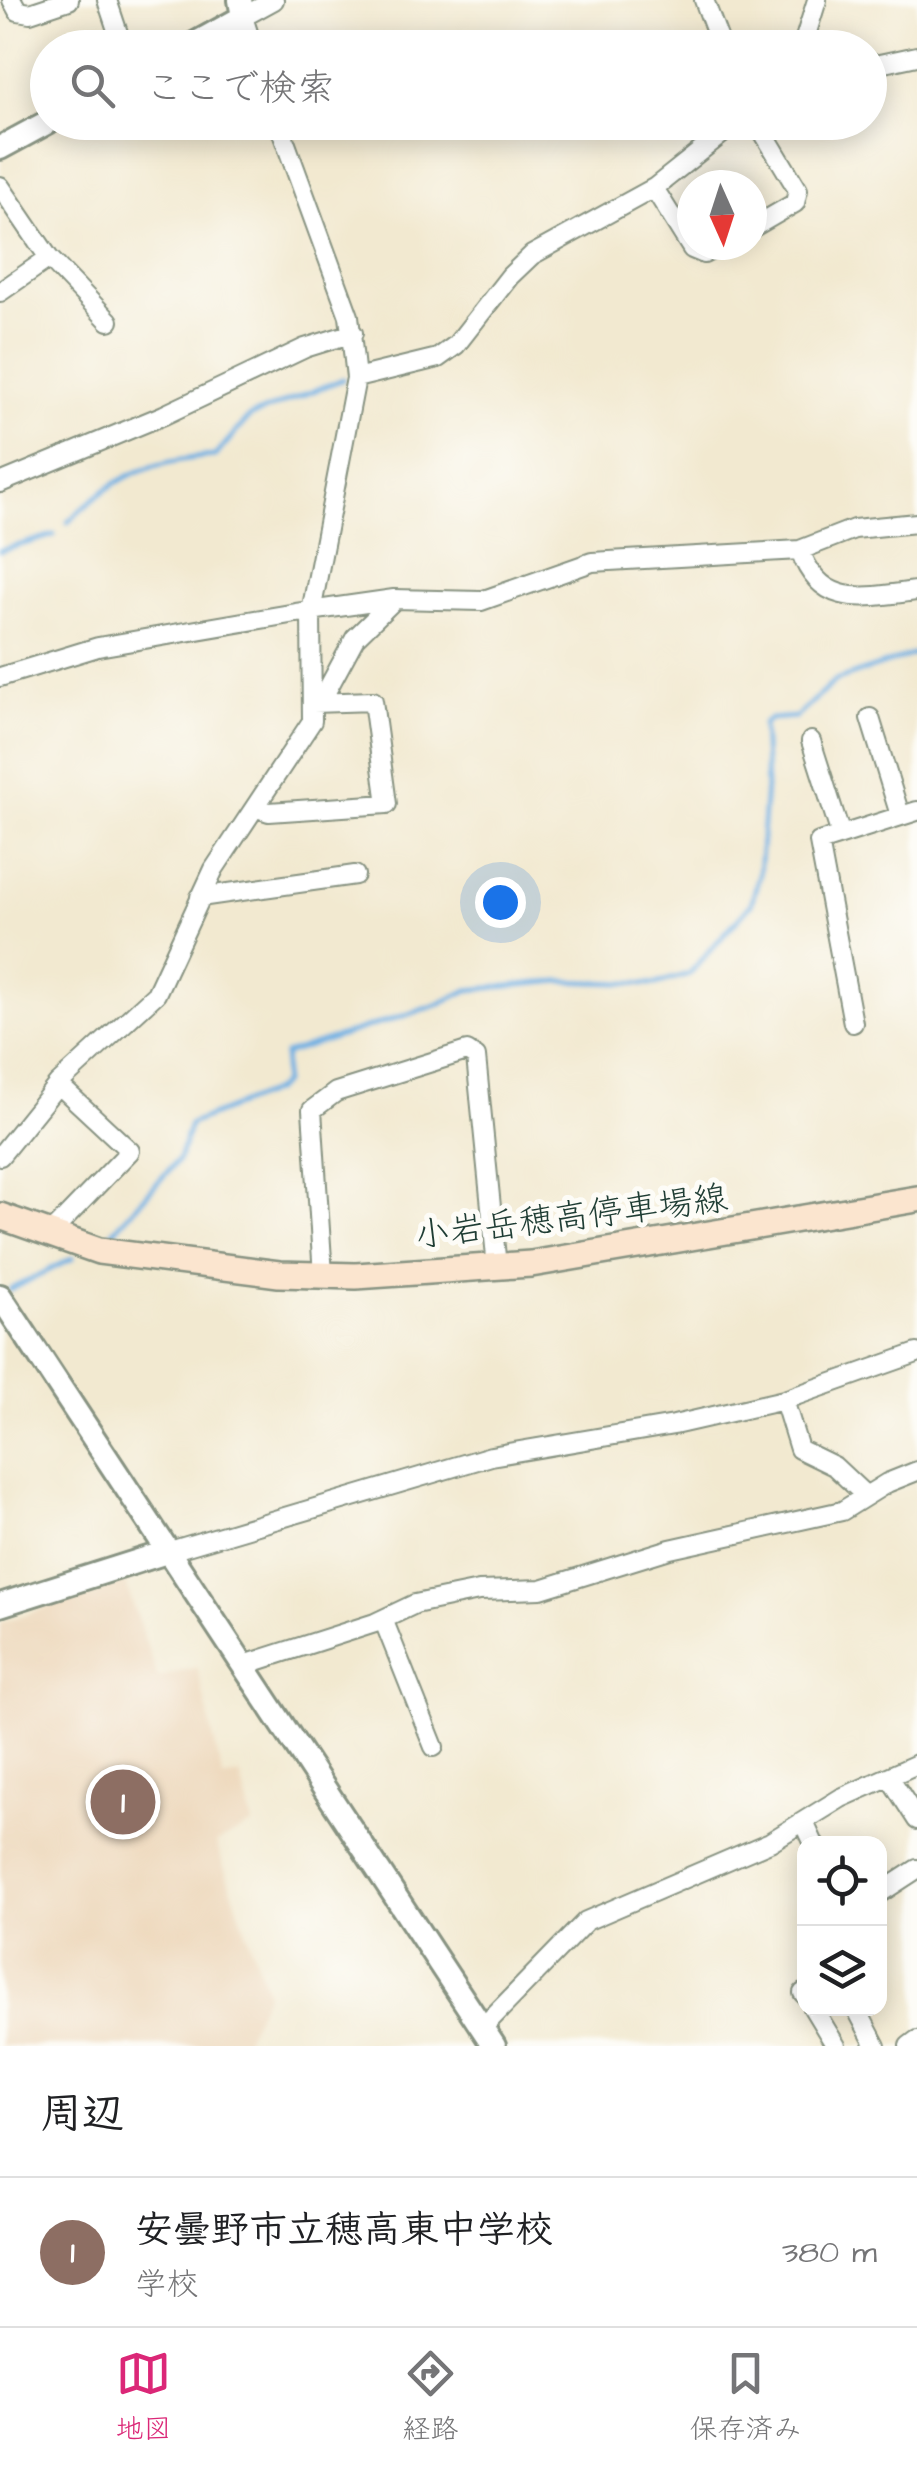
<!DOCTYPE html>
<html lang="ja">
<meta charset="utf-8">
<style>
:root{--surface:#fff;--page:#f6f6f6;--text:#202124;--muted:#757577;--line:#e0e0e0;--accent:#db2777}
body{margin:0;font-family:"Architects Daughter","Klee One",sans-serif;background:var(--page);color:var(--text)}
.controls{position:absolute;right:30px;bottom:30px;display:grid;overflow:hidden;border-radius:20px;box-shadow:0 5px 25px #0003}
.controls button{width:90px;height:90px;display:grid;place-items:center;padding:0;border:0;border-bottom:2px solid var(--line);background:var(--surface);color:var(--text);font:50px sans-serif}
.compass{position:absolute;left:677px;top:170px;width:90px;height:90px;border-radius:50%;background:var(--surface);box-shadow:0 5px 25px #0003;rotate:177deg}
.you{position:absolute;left:500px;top:902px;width:35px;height:35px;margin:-25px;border:8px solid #fff;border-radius:50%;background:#1a73e8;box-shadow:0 0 0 15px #1a73e833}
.badge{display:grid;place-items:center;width:65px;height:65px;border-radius:50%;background:var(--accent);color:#fff;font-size:32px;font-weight:700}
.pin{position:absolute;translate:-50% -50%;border:5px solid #fff;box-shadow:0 2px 10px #0006}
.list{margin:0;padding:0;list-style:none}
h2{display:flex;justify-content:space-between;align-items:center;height:130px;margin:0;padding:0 40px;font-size:42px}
h2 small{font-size:32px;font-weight:400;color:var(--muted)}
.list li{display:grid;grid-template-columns:65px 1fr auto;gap:30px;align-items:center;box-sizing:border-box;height:150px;padding:0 40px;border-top:2px solid var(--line)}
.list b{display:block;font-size:38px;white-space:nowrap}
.list p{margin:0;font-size:32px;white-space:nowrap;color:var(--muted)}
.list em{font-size:32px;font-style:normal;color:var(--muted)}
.icon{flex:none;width:55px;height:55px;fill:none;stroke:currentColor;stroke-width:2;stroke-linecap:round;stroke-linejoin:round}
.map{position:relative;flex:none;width:917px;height:2046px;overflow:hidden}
.search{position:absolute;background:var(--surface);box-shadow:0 5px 25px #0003;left:30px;right:30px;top:30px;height:110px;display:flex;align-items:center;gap:25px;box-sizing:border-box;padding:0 35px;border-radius:55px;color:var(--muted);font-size:38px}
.sheet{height:280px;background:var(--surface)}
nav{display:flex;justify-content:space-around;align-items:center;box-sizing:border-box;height:140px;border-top:2px solid var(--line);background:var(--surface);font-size:28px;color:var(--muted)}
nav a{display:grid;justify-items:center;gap:5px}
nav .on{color:var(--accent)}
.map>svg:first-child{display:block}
.built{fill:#edd7ba}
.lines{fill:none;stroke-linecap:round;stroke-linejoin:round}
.stream{stroke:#70b0e3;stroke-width:5}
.minor-casing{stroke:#889382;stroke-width:22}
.tertiary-casing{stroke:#889382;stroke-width:28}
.secondary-casing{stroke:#889382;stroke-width:30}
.minor{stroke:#fff;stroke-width:18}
.tertiary{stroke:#fff;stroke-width:22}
.secondary{stroke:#fbe5cf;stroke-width:25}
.labels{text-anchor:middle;stroke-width:10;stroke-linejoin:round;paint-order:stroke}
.street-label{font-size:35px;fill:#1f3d34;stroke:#fdfcf7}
</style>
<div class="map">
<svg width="917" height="2046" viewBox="0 0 917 2046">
<rect width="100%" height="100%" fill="#fdfcf7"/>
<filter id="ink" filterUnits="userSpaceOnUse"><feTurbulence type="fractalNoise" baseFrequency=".01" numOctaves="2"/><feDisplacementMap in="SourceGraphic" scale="20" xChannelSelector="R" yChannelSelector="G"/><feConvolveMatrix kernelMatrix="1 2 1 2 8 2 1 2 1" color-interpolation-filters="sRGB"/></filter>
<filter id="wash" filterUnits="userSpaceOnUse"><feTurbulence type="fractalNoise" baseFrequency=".0048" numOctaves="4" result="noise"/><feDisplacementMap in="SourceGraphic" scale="40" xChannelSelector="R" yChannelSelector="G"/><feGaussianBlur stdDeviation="2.25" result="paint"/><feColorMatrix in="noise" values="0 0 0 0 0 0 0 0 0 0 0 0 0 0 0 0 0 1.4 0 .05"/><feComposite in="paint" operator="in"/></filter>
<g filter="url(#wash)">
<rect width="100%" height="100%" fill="#f2e9d0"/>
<path class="built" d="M125,1582l33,96 39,-11 26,112 17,-4 13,49 -37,19 51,149 -23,49 -12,5h-232v-423z"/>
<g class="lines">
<path class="stream" d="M870,56l47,-10
M500,275l14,-18 22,-14
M68,522c48,-47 80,-61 147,-66l34,-39 94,-38
M0,551l54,-16
M108,1237l71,-78 11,-35 84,-33 9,-8 2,-29 152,-49 31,-15 92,-9 95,3 34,-10 62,-70 8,-29 7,-88 -3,-63 7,-5 26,-2 39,-36 82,-28
M10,1290l63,-32"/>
</g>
</g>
<g filter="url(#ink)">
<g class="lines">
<g class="minor-casing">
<path id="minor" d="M12,0l6,11 12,2 39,-13
M107,0l16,48
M704,0l18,48
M253,48l-10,-31 31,-17
M802,48l15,-48
M870,66l47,-10
M278,122l71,194 7,62
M0,186l49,72 60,63
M654,188l38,61 12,5 17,-9
M752,228l43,-25 3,-13 -41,-68
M0,292l49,-34
M0,483l164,-68 141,-67 48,-15
M800,550c21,60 65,47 117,41
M0,677l98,-30 198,-34 98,-14 87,2 111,-39 208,-12 54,-21 63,-6
M313,703l14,-13 28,-52 39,-38
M870,718l30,97
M811,741l29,91
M257,808l12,4 118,-8 -14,-103 -60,2
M200,897l155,-22
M853,1023l-34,-181 98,-31
M0,1156l58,-72 98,-90 58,-125 98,-148 -1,-109 45,-234 82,-20 18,-13 54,-69 22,-21 122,-67 83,-66
M50,1234l80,-83 -72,-67
M323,1275l-11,-165 24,-18 131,-41 9,6 21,210
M784,1400l15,49 35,17 32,30
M170,1551l321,-95 183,-31 110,-25 133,-47
M383,1619l51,128
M244,1665l131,-42 40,-19 64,-13 62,-2 129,-40 172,-38 45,-28 30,-12
M890,1778l27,42
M804,1822l10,22
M880,1893l37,-24
M803,1993l1,1
M813,2008l23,38
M856,2008l20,38
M482,2028l104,-107 184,-79 71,-44 76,-34
M909,2046l8,-6"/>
</g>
<g class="tertiary-casing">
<path id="tertiary" d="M187,48l56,-31 -3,-17
M0,148l48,-26
M0,1296l494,750
M0,1605l170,-54"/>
</g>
<g class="secondary-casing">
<path id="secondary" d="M0,1216l99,35 180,23 77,2 175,-12 386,-65"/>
</g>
<use href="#minor" class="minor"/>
<use href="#tertiary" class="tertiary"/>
<use href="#secondary" class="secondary"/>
</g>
</g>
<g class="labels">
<g class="street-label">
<text transform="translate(571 1216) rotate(-7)" y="12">小岩岳穂高停車場線</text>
</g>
</g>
</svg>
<div class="controls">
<button><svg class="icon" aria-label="locate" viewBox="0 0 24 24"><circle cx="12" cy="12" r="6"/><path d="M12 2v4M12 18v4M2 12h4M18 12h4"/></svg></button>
<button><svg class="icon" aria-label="layers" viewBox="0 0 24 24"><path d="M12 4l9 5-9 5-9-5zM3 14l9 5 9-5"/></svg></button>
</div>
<svg class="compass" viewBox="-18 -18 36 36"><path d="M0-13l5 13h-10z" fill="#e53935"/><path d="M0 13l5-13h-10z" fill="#757577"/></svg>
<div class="you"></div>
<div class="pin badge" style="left:123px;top:1802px;background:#8d6e63">1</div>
<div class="search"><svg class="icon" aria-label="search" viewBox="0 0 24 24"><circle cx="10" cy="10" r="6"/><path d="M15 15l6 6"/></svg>ここで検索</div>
</div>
<section class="sheet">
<h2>周辺<small></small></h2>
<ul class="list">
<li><span class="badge" style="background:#8d6e63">1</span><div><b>安曇野市立穂高東中学校</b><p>学校</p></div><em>380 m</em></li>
</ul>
</section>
<nav>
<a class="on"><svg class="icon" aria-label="map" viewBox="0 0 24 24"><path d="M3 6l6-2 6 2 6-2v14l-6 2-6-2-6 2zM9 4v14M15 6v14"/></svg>地図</a>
<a><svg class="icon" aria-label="directions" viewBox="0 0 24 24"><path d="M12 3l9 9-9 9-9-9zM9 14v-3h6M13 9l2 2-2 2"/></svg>経路</a>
<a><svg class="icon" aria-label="saved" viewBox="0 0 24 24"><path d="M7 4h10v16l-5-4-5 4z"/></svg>保存済み</a>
</nav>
